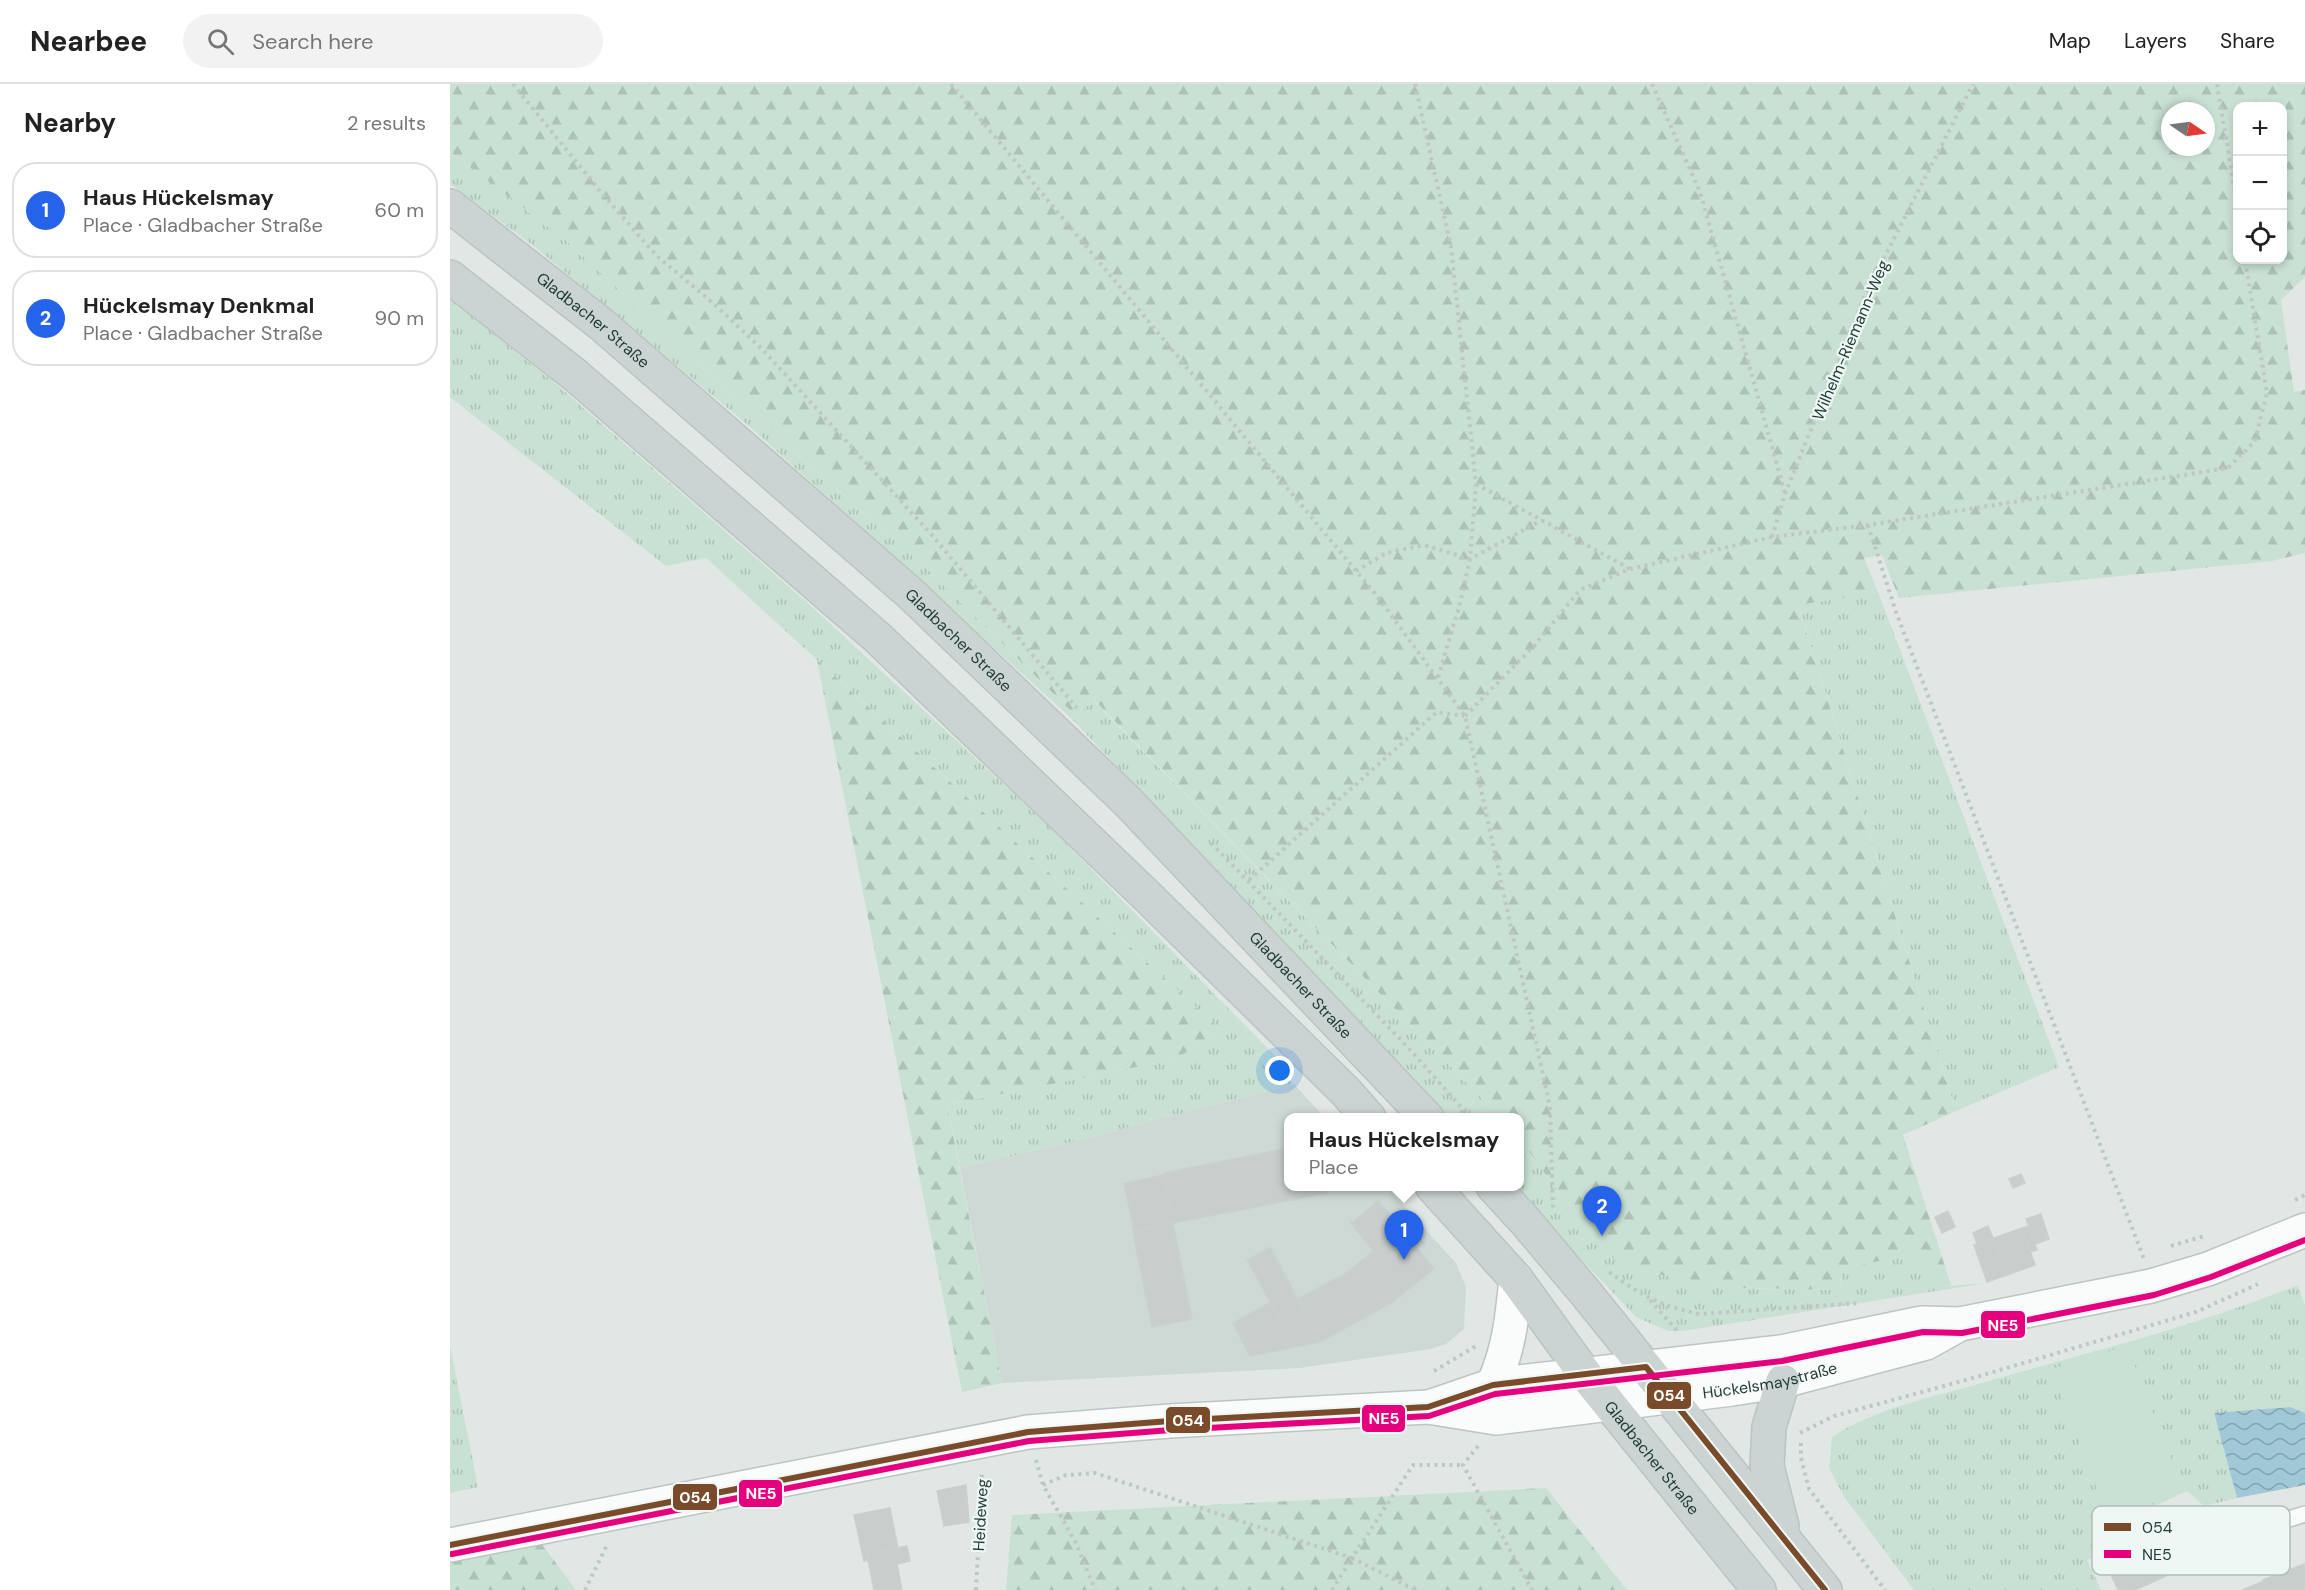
<!DOCTYPE html>
<meta charset="utf-8">
<style>
:root{--surface:#fff;--page:#f2f2f2;--text:#222;--muted:#767676;--line:#e0e0e0;--accent:#2563eb}
body{margin:0;font-family:"DM Sans",sans-serif;background:var(--page);color:var(--text)}
.controls{position:absolute;right:18px;top:18px;display:grid;overflow:hidden;border-radius:12px;box-shadow:0 3px 9px #0003}
.controls button{width:54px;height:54px;display:grid;place-items:center;padding:0;border:0;border-bottom:2px solid var(--line);background:var(--surface);color:var(--text);font:30px sans-serif}
.compass{position:absolute;left:1711px;top:18px;width:54px;height:54px;border-radius:50%;background:var(--surface);box-shadow:0 3px 9px #0003;rotate:103deg}
.you{position:absolute;left:830px;top:987px;width:21px;height:21px;margin:-15px;border:4px solid #fff;border-radius:50%;background:#1a73e8;box-shadow:0 0 0 9px #1a73e833}
.badge{display:grid;place-items:center;width:39px;height:39px;border-radius:50%;background:var(--accent);color:#fff;font-size:20px;font-weight:700}
.pin{position:absolute;translate:-50% -50px;filter:drop-shadow(0 2px 3px #0008)}
.pin::after{content:'';position:absolute;top:32px;width:21px;height:18px;background:inherit;clip-path:polygon(0 0,100% 0,50% 100%)}
.popup{position:absolute;left:834px;top:1029px;width:240px;height:78px;box-sizing:border-box;display:grid;place-content:center;border-radius:12px;background:var(--surface);filter:drop-shadow(0 2px 4px #0005);font-size:20px;white-space:nowrap;color:var(--muted)}
.popup b{font-size:22px;color:var(--text)}
.popup::after{content:'';position:absolute;left:50%;top:100%;margin-left:-12px;border:12px solid transparent;border-top-color:var(--surface)}
.list{margin:0;padding:0;list-style:none}
h2{display:flex;justify-content:space-between;align-items:center;height:78px;margin:0;padding:0 24px;font-size:26px}
h2 small{font-size:20px;font-weight:400;color:var(--muted)}
.list li{display:grid;grid-template-columns:39px 1fr auto;gap:18px;align-items:center;box-sizing:border-box;height:96px;margin:0 12px 12px;padding:0 12px;border:2px solid var(--line);border-radius:24px}
.list b{display:block;font-size:22px;white-space:nowrap}
.list p{margin:0;font-size:20px;white-space:nowrap;color:var(--muted)}
.list em{font-size:20px;font-style:normal;color:var(--muted)}
.icon{flex:none;width:33px;height:33px;fill:none;stroke:currentColor;stroke-width:2;stroke-linecap:round;stroke-linejoin:round}
.map{position:relative;flex:none;width:1855px;height:1506px;overflow:hidden}
header{display:flex;align-items:center;gap:36px;box-sizing:border-box;height:84px;padding:0 30px;background:var(--surface);border-bottom:2px solid var(--line)}
header strong{font-size:28px}
nav{display:flex;gap:33px;margin-inline-start:auto;font-size:21px}
.search{width:420px;height:54px;background:var(--page);display:flex;align-items:center;gap:15px;box-sizing:border-box;padding:0 21px;border-radius:33px;color:var(--muted);font-size:22px}
main{display:flex}
aside{flex:1;background:var(--surface)}
.map>svg:first-child{display:block}
.built{fill:#ced9d5}
.grass{fill:url(#grass-tufts)}
.forest{fill:url(#forest-firs);fill-rule:evenodd}
.garden{fill:#c9e1d3}
.water{fill:url(#water-waves)}
.building{fill:#c8cecc;stroke:#c9d0ce;stroke-width:1.5}
.lines{fill:none;stroke-linecap:round;stroke-linejoin:round}
.lane-casing{stroke:#bec4c2;stroke-width:18}
.secondary-casing{stroke:#bdc5c3;stroke-width:36}
.primary-casing{stroke:#bbc4c2;stroke-width:36}
.path{stroke:#bfc7c6;stroke-width:4;stroke-dasharray:3 4.5;stroke-linecap:butt}
.lane{stroke:#fafbfb;stroke-width:15}
.secondary{stroke:#fafbfb;stroke-width:33}
.primary{stroke:#ccd4d3;stroke-width:33}
.bus-1-casing{stroke:#eef7f4;stroke-width:10}
.bus-2-casing{stroke:#eef7f4;stroke-width:10}
.bus-1{stroke:#7a4b2a;stroke-width:6}
.bus-2{stroke:#e5007d;stroke-width:6}
.labels{text-anchor:middle;stroke-width:4.5;stroke-linejoin:round;paint-order:stroke}
.street-label{font-size:16px;fill:#1f3a36;stroke:#eef7f4}
.key{fill:#eef7f4;stroke:#b0bebb;stroke-width:1.5}
.key-label{font-size:16px;fill:#1f3a36}
.line-badge{stroke:#eef7f4;stroke-width:2}
.badge-label{font-size:16px;text-anchor:middle;font-weight:bold;fill:#fff}
</style>
<header>
<strong>Nearbee</strong>
<div class="search"><svg class="icon" aria-label="search" viewBox="0 0 24 24"><circle cx="10" cy="10" r="6"/><path d="M15 15l6 6"/></svg>Search here</div>
<nav><a>Map</a><a>Layers</a><a>Share</a></nav>
</header>
<main>
<aside>
<h2>Nearby<small>2 results</small></h2>
<ul class="list">
<li><span class="badge">1</span><div><b>Haus Hückelsmay</b><p>Place · Gladbacher Straße</p></div><em>60 m</em></li>
<li><span class="badge">2</span><div><b>Hückelsmay Denkmal</b><p>Place · Gladbacher Straße</p></div><em>90 m</em></li>
</ul>
</aside>
<div class="map">
<svg width="1855" height="1506" viewBox="0 0 1855 1506">
<defs>
<pattern id="grass-tufts" width="24" height="20" patternUnits="userSpaceOnUse" patternTransform="scale(1.5)"><rect width="24" height="20" fill="#c9e1d3"/><path d="M3 7l-1-3M5 7V3M7 7l1-3M15 17l-1-3M17 17v-4M19 17l1-3" fill="none" stroke="#acc2b6"/></pattern>
<pattern id="forest-firs" width="22" height="20" patternUnits="userSpaceOnUse" patternTransform="scale(1.5)"><rect width="22" height="20" fill="#c9e1d3"/><path d="M5 1l3.5 6h-7zM16 11l3.5 6h-7z" fill="#acc2b6"/></pattern>
<pattern id="water-waves" width="16" height="10" patternUnits="userSpaceOnUse" patternTransform="scale(1.5)"><rect width="16" height="10" fill="#a0c8d7"/><path d="M0 5q4-4 8 0t8 0" fill="none" stroke="#82a3af"/></pattern>
</defs>
<rect width="100%" height="100%" fill="#e1e7e5"/>
<path class="built" d="M844,1000l30,33 -36,1v68l99,1 69,76 10,24 -2,42 -18,15 -15,5 -131,19 -298,15 -42,-215 115,-27z"/>
<path class="grass" d="M0,68l117,89 199,186 158,139 152,150 17,-16 407,417h-52l-377,-399 -322,-292 -214,-179 -85,-63z
M0,215l99,79 262,228 240,222 242,246 -7,3 8,7 -219,57 -115,27 -13,-63 229,-46 44,-30 -514,-471 -40,8 -216,-169z
M1428,508l181,475 -103,44 -158,-507z
M1070,1055l69,95 35,35 119,19 97,2 3,-23 74,-12 27,31 43,-3 -304,48h-15l-32,-14 -123,-130 7,-1z
M1848,1201l7,21v107l-15,-6 -76,7 23,84 -33,8 -17,-15 -79,37 6,19 -27,13 14,30h-187l-69,-92 -16,-30 3,-31c45,-30 103,-40 153,-55 105,-30 212,-56 313,-97z
M0,1262l28,141 -28,6z"/>
<path class="forest" d="M0,0h1855v193l-24,23 13,92 11,-2v163l-33,8 -373,37 -17,-43 -18,3 14,34 -80,13 158,506 -53,24 48,150 -7,1 -27,-31 -74,12 -3,23 -97,-2 -119,-19 -35,-35 -69,-95v-21l-20,-1 -406,-417 -18,16 -152,-150 -158,-139 -199,-186 -117,-89zM1788,22h44v154h-44zM1720,27h36v36h-36z
M367,576l403,369 -44,30 -229,46 55,278 -40,9z
M1096,1404l81,102h-621l6,-75z
M91,1459l35,47h-126v-27z"/>
<path class="garden" d="M1677,1262l56,143 -73,34 -59,-154z"/>
<path class="water" d="M1840,1323l15,6v72l-68,13 -23,-85z"/>
<path class="building" d="M838,1064v38h35l5,7 -155,30 -9,-50z
M1571,1090l4,9 -12,5 -4,-9z
M714,1091l9,48 -39,8 -10,-48z
M928,1117l12,14 -28,22 -12,-15 1,-2 2,2z
M1498,1127l7,16 -13,6 -7,-16z
M1591,1130l8,25 -14,5 -9,-25z
M940,1131l44,54 -28,22 -44,-54z
M723,1139l19,96 -40,8 -19,-95z
M1538,1142l5,12 -16,6 -4,-11z
M1579,1142l8,24 -7,2 -8,-24z
M1572,1144l13,37 -28,10 -13,-37z
M1544,1154l13,37 -20,7 -13,-37z
M819,1164h2l49,94 -25,5 -48,-87z
M923,1167l33,40 -13,11 -73,40 -13,-24 47,-25 -9,-19z
M895,1190l9,19 -47,25 -10,-19z
M821,1218l24,45 -45,9 -17,-33z
M516,1401l3,37 -25,4 -7,-35z
M440,1424l8,40 -31,6 2,6 -5,1 -10,-46z
M1697,1449l19,43 -31,14h-17l-17,-37z
M457,1462l3,15 -13,3 5,26h-28l-7,-36z
M1854,1480l1,26h-37l-5,-10z
M1814,1497l4,9h-26z"/>
<g class="lines">
<g class="lane-casing">
<path id="lane" d="M1833,1437l22,-7"/>
</g>
<g class="secondary-casing">
<g id="secondary">
<path d="M1043,1301c16,-36 19,-66 23,-106"/>
<path d="M982,1322l61,-21 288,-33 141,-29 38,1 191,-38 57,-17 97,-39"/>
<path id="s1" d="M0,1461l578,-113 142,-11 258,-14 68,11 236,-29 51,-8 143,-38 34,-19"/>
</g>
</g>
<g class="primary-casing">
<g id="primary">
<path id="s2" d="M0,122l151,118 310,270 217,208 299,316"/>
<path d="M0,193l125,98 303,263 270,259 198,195 23,26"/>
<path id="s3" d="M982,1102l84,93 69,95 174,216"/>
<path d="M1043,1102l33,36 58,69 241,299"/>
<path d="M1332,1442l-15,-60 2,-39 14,-46"/>
</g>
</g>
<path class="path" d="M63,0l91,112 53,60 56,47 50,47 168,184 146,174
M501,0l426,512 88,120 85,391 3,101
M965,0l36,163 25,237 -6,75 -11,48 -21,71
M1202,0l48,108 85,301
M1767,0l21,127
M1026,400l154,85
M1418,441l28,87 248,647
M1322,453l13,-43 80,-199 108,-211
M906,487l30,-18 38,-8 46,14 72,-39
M1015,632l69,-70 46,-56 50,-21 142,-32 96,-12 360,-57 27,-27 12,-48 -22,-133
M761,759l191,198 69,77
M799,796l188,-168 27,4
M1845,1116l10,-5
M1721,1162l33,-10
M1159,1188c34,24 50,34 91,42l159,-11
M1200,1216l29,33
M984,1287l42,-25
M1350,1349l34,-17 132,-36 230,-68 62,-28
M1351,1359v15l8,31 76,101
M1028,1362l-15,19 69,125
M586,1376l7,25 33,58 19,47
M593,1401l23,-10 29,-2 257,85 61,-93h50
M135,1506l22,-45
M526,1506l6,-119
M882,1506l20,-32 63,32"/>
<use href="#lane" class="lane"/>
<use href="#secondary" class="secondary"/>
<use href="#primary" class="primary"/>
<g class="bus-1-casing">
<path id="bus-1" d="M0,1461l578,-113 142,-11 258,-14 65,-22 153,-18 179,223"/>
</g>
<g class="bus-2-casing">
<path id="bus-2" d="M2,1470l577,-113 142,-11 258,-14 66,-22 287,-33 141,-29 39,1 192,-38 57,-18 94,-37"/>
</g>
<use href="#bus-1" class="bus-1"/>
<use href="#bus-2" class="bus-2"/>
</g>
<g class="labels">
<g class="street-label">
<text dy="6" stroke="none"><textPath href="#s2" startOffset="183">Gladbacher Straße</textPath></text>
<text transform="translate(1400 256) rotate(-67)" y="6">Wilhelm-Riemann-Weg</text>
<text dy="6" stroke="none"><textPath href="#s2" startOffset="669">Gladbacher Straße</textPath></text>
<text dy="6" stroke="none"><textPath href="#s2" startOffset="1155">Gladbacher Straße</textPath></text>
<text dy="6" stroke="none"><textPath href="#s1" startOffset="1335">Hückelsmaystraße</textPath></text>
<text dy="6" stroke="none"><textPath href="#s3" startOffset="350">Gladbacher Straße</textPath></text>
<text transform="translate(530 1431) rotate(-87)" y="6">Heideweg</text>
</g>
</g>
<rect x="1642" y="1422" width="198" height="69" rx="9" class="key"/>
<rect x="1654" y="1439" width="27" height="8" fill="#7a4b2a"/>
<rect x="1654" y="1466" width="27" height="8" fill="#e5007d"/>
<g class="key-label">
<text x="1692" y="1449">054</text>
<text x="1692" y="1476">NE5</text>
</g>
<g class="line-badge">
<rect x="1530" y="1226" width="46" height="29" rx="6" fill="#e5007d"/>
<rect x="1196" y="1297" width="46" height="29" rx="6" fill="#7a4b2a"/>
<rect x="911" y="1320" width="45" height="29" rx="6" fill="#e5007d"/>
<rect x="715" y="1322" width="46" height="28" rx="6" fill="#7a4b2a"/>
<rect x="288" y="1395" width="45" height="29" rx="6" fill="#e5007d"/>
<rect x="222" y="1399" width="46" height="28" rx="6" fill="#7a4b2a"/>
</g>
<g class="badge-label">
<text x="1553" y="1247">NE5</text>
<text x="1219" y="1317">054</text>
<text x="934" y="1340">NE5</text>
<text x="738" y="1342">054</text>
<text x="311" y="1415">NE5</text>
<text x="245" y="1419">054</text>
</g>
</svg>
<div class="controls">
<button>+</button>
<button>−</button>
<button><svg class="icon" aria-label="locate" viewBox="0 0 24 24"><circle cx="12" cy="12" r="6"/><path d="M12 2v4M12 18v4M2 12h4M18 12h4"/></svg></button>
</div>
<svg class="compass" viewBox="-18 -18 36 36"><path d="M0-13l5 13h-10z" fill="#e53935"/><path d="M0 13l5-13h-10z" fill="#767676"/></svg>
<div class="you"></div>
<div class="pin badge" style="left:954px;top:1176px">1</div>
<div class="popup"><b>Haus Hückelsmay</b>Place</div>
<div class="pin badge" style="left:1152px;top:1152px">2</div>
</div>
</main>
